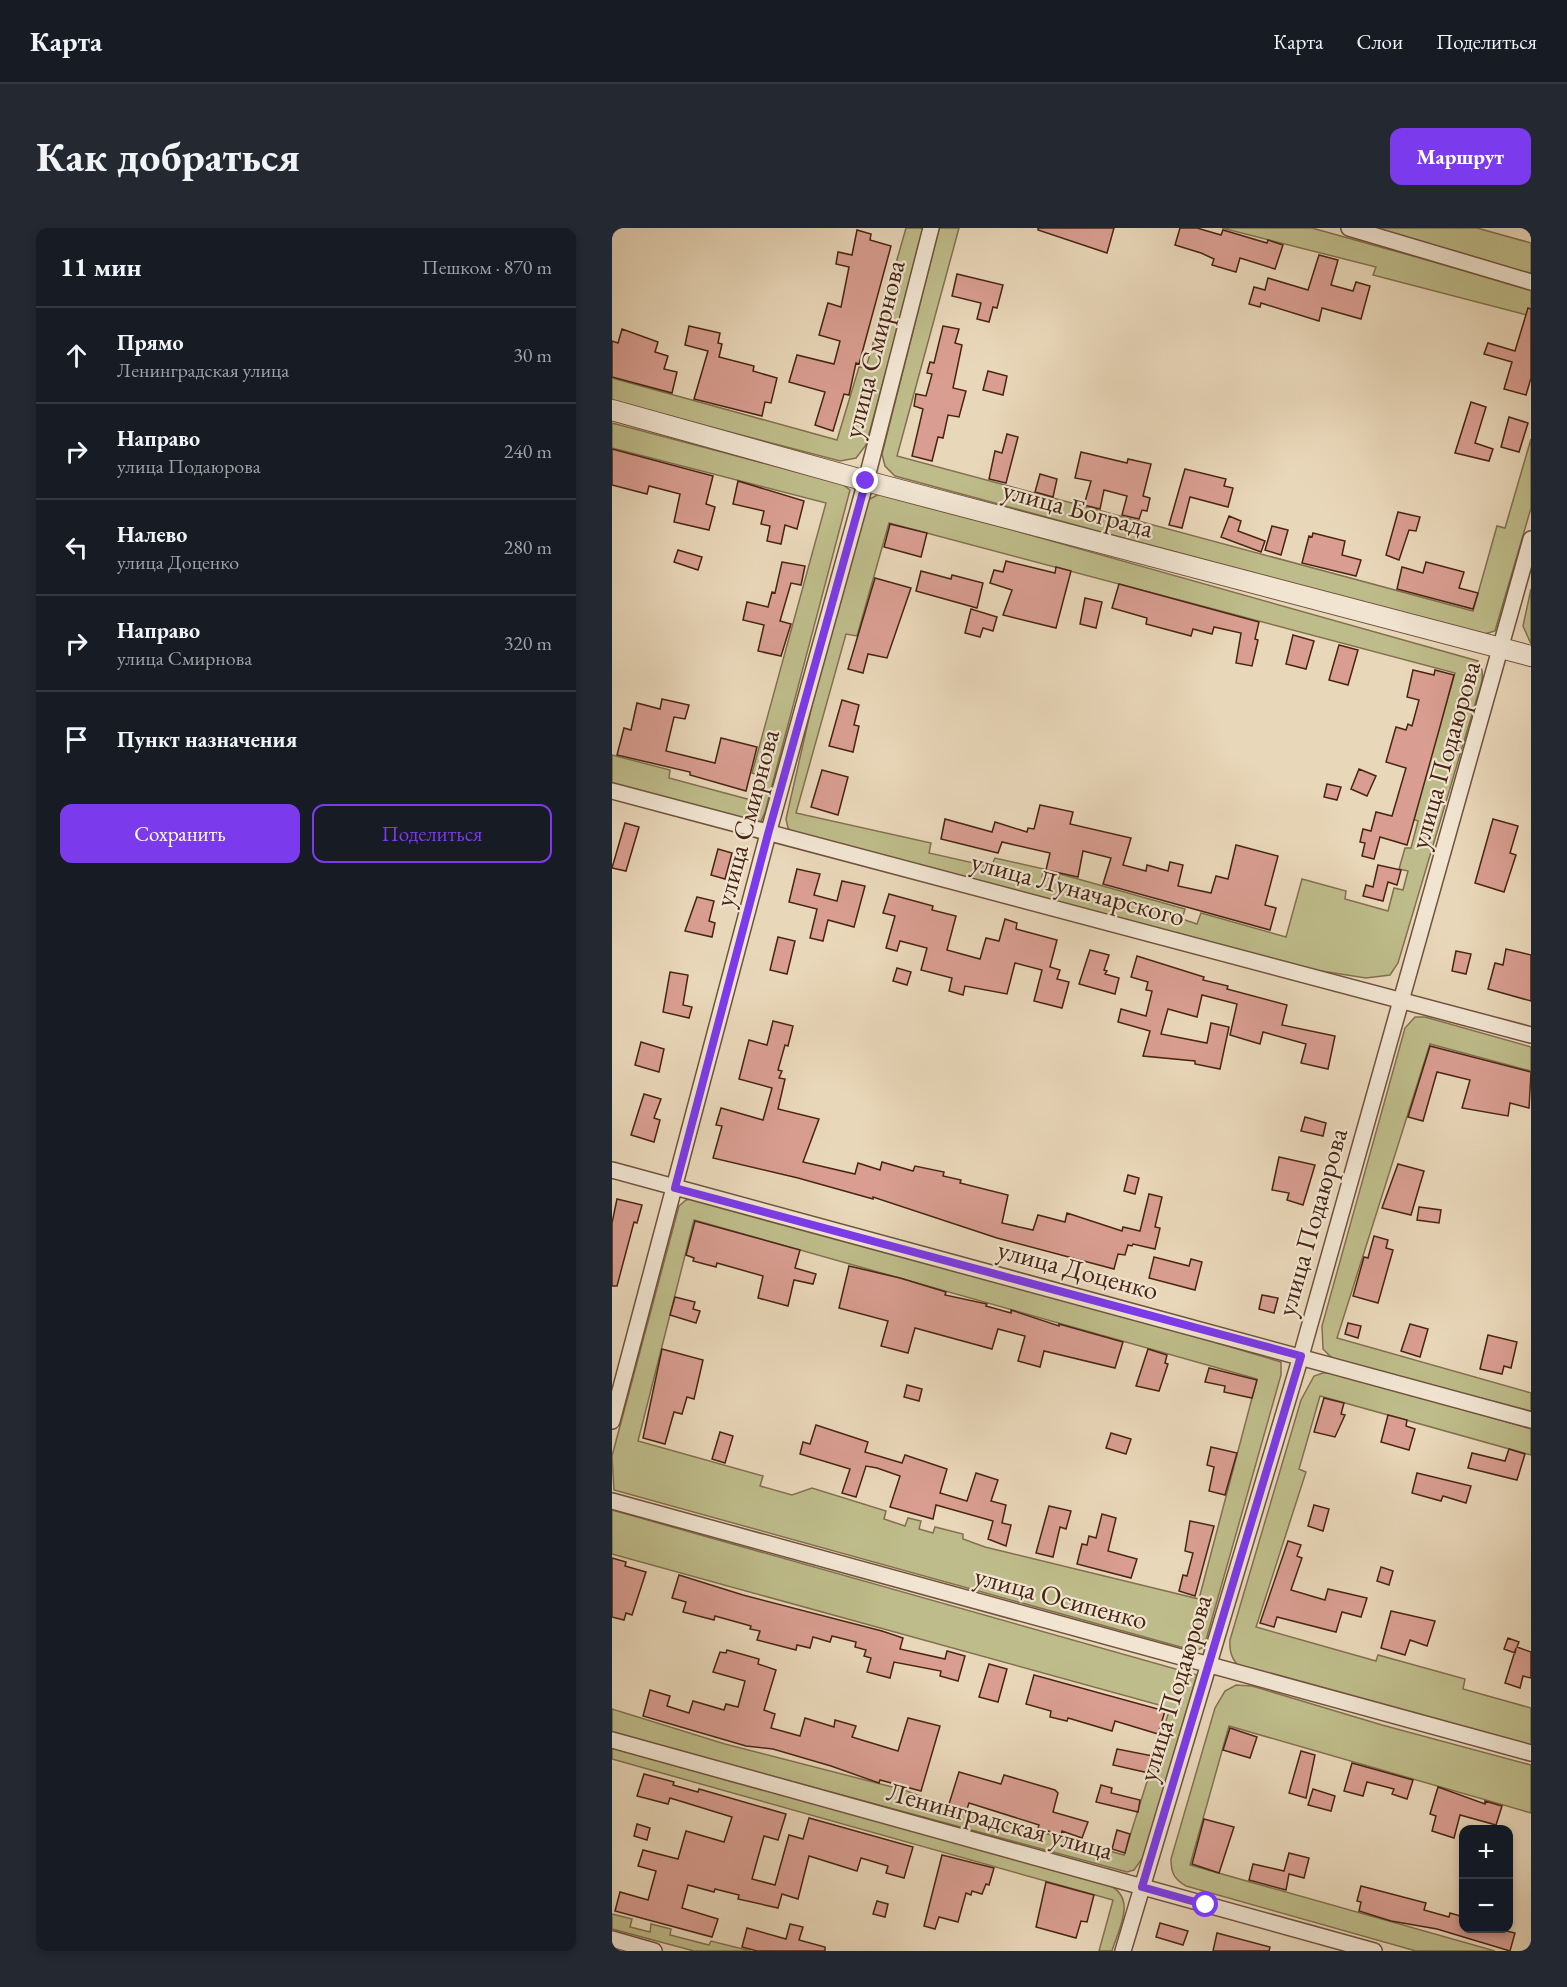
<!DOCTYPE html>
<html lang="ru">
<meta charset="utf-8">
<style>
:root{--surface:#171b24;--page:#242831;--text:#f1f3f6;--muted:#9ea1a6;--line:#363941;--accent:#7c3aed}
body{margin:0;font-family:"EB Garamond",serif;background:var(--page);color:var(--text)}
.controls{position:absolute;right:18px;bottom:18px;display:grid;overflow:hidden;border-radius:12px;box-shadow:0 3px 9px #0003}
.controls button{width:54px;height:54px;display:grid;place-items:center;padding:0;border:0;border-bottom:2px solid var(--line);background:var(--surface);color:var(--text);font:30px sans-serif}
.stop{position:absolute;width:18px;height:18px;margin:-14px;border:4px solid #7c3aed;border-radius:50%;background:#fff}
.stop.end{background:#7c3aed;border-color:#fff;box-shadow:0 2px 6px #0008}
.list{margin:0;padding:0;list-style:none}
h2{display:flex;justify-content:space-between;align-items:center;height:78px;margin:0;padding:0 24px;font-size:26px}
h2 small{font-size:20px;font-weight:400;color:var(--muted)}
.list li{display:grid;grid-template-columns:39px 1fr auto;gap:18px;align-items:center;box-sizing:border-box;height:96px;padding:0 24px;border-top:2px solid var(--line)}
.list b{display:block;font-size:22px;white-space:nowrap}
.list p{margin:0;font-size:20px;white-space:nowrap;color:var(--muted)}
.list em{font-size:20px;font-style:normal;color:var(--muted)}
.actions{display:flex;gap:12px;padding:18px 24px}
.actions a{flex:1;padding:14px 0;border:2px solid var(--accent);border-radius:12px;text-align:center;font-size:21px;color:var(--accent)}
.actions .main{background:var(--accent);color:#fff}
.icon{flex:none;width:33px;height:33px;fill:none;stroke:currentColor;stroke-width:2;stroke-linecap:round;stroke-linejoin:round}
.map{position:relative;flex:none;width:919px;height:1723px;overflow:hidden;border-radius:12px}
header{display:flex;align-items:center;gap:36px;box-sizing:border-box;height:84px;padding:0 30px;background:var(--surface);border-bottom:2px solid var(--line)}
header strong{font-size:28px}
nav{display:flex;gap:33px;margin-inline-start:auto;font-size:21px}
.intro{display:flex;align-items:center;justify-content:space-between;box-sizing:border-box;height:144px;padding:0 36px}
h1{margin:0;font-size:42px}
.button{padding:15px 27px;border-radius:12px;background:var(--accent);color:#fff;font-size:21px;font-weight:700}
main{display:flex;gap:36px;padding:0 36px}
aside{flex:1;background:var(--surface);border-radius:12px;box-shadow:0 3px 9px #0003}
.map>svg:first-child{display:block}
.green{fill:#bebc8a;stroke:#83704f;stroke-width:1.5;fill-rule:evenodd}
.building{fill:#d99e91;stroke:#482514;stroke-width:1.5}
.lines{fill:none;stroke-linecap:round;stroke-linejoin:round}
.minor-casing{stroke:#70523d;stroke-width:18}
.tertiary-casing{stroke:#70523d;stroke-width:22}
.minor{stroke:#f1e5d2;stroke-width:15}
.tertiary{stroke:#f1e5d2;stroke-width:20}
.route{stroke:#7c3aed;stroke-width:8}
.labels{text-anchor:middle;stroke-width:4.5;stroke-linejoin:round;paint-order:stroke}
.street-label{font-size:27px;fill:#482514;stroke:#f1e5d2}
</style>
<header>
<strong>Карта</strong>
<nav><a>Карта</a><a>Слои</a><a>Поделиться</a></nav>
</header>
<div class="intro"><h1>Как добраться</h1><a class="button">Маршрут</a></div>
<main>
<aside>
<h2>11 мин<small>Пешком · 870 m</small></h2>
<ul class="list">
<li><svg class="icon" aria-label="ahead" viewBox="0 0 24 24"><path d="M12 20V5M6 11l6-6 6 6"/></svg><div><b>Прямо</b><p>Ленинградская улица</p></div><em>30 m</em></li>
<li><svg class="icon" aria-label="right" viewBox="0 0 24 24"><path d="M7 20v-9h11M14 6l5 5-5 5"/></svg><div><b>Направо</b><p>улица Подаюрова</p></div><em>240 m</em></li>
<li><svg class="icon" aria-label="left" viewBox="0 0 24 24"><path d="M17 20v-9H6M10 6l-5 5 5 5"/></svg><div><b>Налево</b><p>улица Доценко</p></div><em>280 m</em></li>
<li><svg class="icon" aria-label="right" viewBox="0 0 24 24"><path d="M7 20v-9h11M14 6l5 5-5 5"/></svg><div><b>Направо</b><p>улица Смирнова</p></div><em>320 m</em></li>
<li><svg class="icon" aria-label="arrive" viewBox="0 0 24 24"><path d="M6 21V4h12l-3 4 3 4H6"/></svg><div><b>Пункт назначения</b></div></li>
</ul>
<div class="actions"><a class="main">Сохранить</a><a>Поделиться</a></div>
</aside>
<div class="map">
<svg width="919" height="1723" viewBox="0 0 919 1723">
<rect width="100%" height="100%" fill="#e9d7b9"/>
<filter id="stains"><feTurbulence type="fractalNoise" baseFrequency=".00333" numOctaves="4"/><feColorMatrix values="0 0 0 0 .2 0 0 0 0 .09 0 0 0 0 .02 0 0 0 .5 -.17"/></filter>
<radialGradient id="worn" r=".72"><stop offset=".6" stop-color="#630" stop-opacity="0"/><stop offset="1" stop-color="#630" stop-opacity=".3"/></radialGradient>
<path class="green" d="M294,0h19l-59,217 -10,13 -16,3 -228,-60v-23l225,62 22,-73 7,1z
M327,0h20l-62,228 576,155 24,-85 8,2 26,-89v69l-36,123 -14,4 -586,-159 -10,-10 -3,-12z
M610,0h90l219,61v27l-158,-41 3,-8z
M749,0h116l54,15v32z
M0,195l230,61 8,6 -85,322 -4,9 -9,2 -140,-38v-30l58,15 -1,8 82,22 7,-25 -6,-2 74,-270 -214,-55z
M269,265l597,168c9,13 2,26 -2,40l-78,262 -8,12 -24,3 -64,-10 -510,-135 -4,-5 -2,-9 26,-114 49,-185 7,-20zM277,295l566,150 -42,146 5,2 -7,27h-6l-6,21 9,2 -5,19 -9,-2 -6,23 -43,-12 1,-8 -44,-12 -16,58 -85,-24 -4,11 -15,-5 3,-10 -125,-35 -2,7 -16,-4 2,-8 -49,-11 -4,9 -62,-14 2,-10 -135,-30 50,-179 11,2z
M919,361v55l-8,-18z
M803,789h10l106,30v24l-101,-27 -93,294 194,55v18l-186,-48 -14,-6 -8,-8 -1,-23 83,-298z
M82,970l425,116 162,48v13l-77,272 -9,4 -581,-161 -2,-34 67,-250 7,-6zM82,992l563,159 -58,220 -214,-52 -22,-8v-5l-28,-7 -2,6 -14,-4 2,-8 -13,-3 -3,8 -21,-7 2,-8 -74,-23 -20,7 -32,-9 3,-10 -125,-35z
M711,1145h13l195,56v26l-211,-59 -21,73 7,3 -50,155 120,34 2,-6 87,24 -2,10 68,19v42l-291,-82c-8,-9 -11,-16 -10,-28l71,-240 13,-24z
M0,1282l585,165 -53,181 -10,14 -7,2 -515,-139v-24l113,35 179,46 43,16 177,49 46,-147 -558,-154z
M624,1457l16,1 130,39 149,40v48l-302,-87 -39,139 305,86h-79l-230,-65c-12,-7 -15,-13 -15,-27l44,-151 10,-17z
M0,1520l499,138c25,14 8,42 1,65h-13l14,-51 -501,-141z
M0,1686l20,5 -2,8 20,5 1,-8 20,5 -1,6 39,10 2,-4 40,10h-57l-82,-22z"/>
<path class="building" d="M426,0h76l-7,25 -69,-23z
M568,0h17l24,7 2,-5 44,13 1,-3 15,5 -8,24 -35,-11 -4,14 -24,-7 2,-6 -13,-6 -26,-8z
M245,2l14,4 -1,6 21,6 -32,118 -3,-1 -7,32 -5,-1 -11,37 -18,-6 10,-33 -36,-10 8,-27 37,9 6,-23 -21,-6 9,-32 13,4 8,-40 -13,-3 2,-12 14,3z
M707,27l19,5 -7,25 22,6 3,-9 14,4 -9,33 -39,-11 -3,13 -58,-18 -1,4 -11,-3 5,-17 11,3 3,-12 40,12z
M345,46l46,11 -6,23 -4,-1 -4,15 -12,-3 4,-16 -29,-7z
M916,80l3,1v69l-5,17 -22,-6 8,-27 -28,-8 4,-11 27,8z
M77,98l31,7 -2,10 4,1 -3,13 35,9 -1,5 24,7 -6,25 -6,-1 -3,14 -68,-17 14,-48 -23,-6z
M331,98l16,3 -4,14 7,2 -9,43 13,3 -7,26 -11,-2 -5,23 -5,-1 -6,24 -20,-5 11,-47 -9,-3 2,-12 10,2 6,-22 -5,-1 3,-11 4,1z
M10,101l36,13 -3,10 13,4 -4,13 13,3 -5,21 -60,-16v-36l6,2z
M376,143l19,5 -4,19 -20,-5z
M859,174l15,5 -11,36 18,6 -4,12 -34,-8z
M897,189l19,6 -9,29 -18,-5z
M395,206l11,3 -12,46 -17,-4 6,-28 7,2z
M0,221l101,27 -7,28 9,3 -6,23 -35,-8 6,-28 -31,-8 -2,8 -35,-9z
M469,224l46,11 1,-4 23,5 -8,32 7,2 -3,13 -5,-1 -3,9 -17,-4 5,-19 -23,-6 -4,19 -16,-4 7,-24 -16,-3z
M573,241l41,10 -2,7 9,2 -5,19 -38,-10 -8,31 -13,-3z
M428,246l17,5 -4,18 -18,-5z
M126,253l66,20 -7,28 -12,-4 -4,19 -14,-3 3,-15 -9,-2 3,-13 -31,-7z
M786,284l22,5 -4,14 -7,-1 -10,30 -13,-5z
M617,288l12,5 -3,10 27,10 -4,11 -40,-15z
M278,296l37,9 -6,24 -37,-10z
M660,298l16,4 -7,25 -16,-5z
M701,305l32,8 -3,14 19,5 -5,16 -54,-13 7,-27 3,1z
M66,322l24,7 -4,13 -24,-8z
M394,333l49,12 1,-6 15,4 -15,57 -53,-13 9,-25 -22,-7 4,-13 9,2z
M170,334l23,4 -4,19 -10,-2 -11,38 11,3 -10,32 -23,-5 6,-26 -21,-5 4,-18 21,5 4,-15 3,1z
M814,334l38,10 -5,16 19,5 -5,16 -76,-20 5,-22 21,6z
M309,343l30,8 1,-4 31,8 -6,25 -61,-17z
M263,350l36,10 -24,70 -19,-4 -5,19 -15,-4z
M507,356l140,38 -4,17 3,1 -6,26 -16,-3 5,-30 -27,-6 -2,7 -19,-5 -2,7 -45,-12 1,-6 -35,-10z
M473,370l17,4 -6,26 -16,-4z
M359,381l26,8 -4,14 -10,-3 -3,9 -15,-4z
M681,407l21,6 -8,28 -20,-5z
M727,417l19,5 -10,35 -19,-5z
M801,442l21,5 1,-5 19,5 -13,48 -34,122 -27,-8 -6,22 -12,-3 3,-13 -5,-1 3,-13 8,2 5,-19 16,4 14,-48 -20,-6 10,-35 10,3 2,-6 4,2 7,-26 -12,-3z
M50,471l27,6 -4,14 -11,-2 -8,34 49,12 6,-25 36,9 -11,44 -56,-16v-3l-73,-17 7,-27 7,2 6,-27 23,6z
M230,472l17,5 -5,20 5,1 -6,26 -24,-6z
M747,541l17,7 -9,20 -16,-7z
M210,542l26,7 -10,38 -27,-8z
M715,556l14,3 -4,13 -13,-3z
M428,577l33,7 -3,12 61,14 -8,27 23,6 1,-6 21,6 2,-9 13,3 -5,21 33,7 5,-17 12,3 8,-34 42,11 -13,49 11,3 -6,22 -167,-46 8,-26 -28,-7 -5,26 -32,-7 4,-17 -48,-11 -4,11 -57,-14 4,-20 47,13 3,-10 32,10 1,-4 6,1z
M881,591l25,7 -8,27 6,2 -12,37 -29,-9z
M13,595l14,4 -13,44 -14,-3z
M106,621l14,4 -7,26 -14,-4z
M766,637l23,5 -4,15 -9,-3 -5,19 -20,-5 3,-11 7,2z
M185,641l23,5 -6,21 23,6 5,-20 23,5 -11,41 -26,-7 -5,21 -13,-3 7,-29 -28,-7z
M277,666l44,12 -1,4 24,6 -9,34 33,9 6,-21 13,3 6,-22 12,4 -1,6 41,11 -7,27 10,3 -3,9 12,3 -7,26 -28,-7 8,-31 -27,-7 -8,31 -42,-8 -2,9 -14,-4 3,-13 -31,-8 6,-22 -27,-7 -3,10 -11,-3 9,-32 -12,-3z
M85,669l17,4 -5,20 6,2 -3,14 -27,-6z
M166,709l17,4 -8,33 -17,-4z
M894,721l25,6v46l-43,-12 7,-26 8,2z
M478,722l19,5 -5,15 3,1 -2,3 14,4 -4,16 -36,-10z
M844,723l15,3 -5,20 -14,-3z
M525,728l67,21 -1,3 25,6 -1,3 60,16 -5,20 53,11 -7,33 -27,-6 5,-19 -43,-12 -3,12 -30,-9 7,-31 -35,-9 -5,22 -29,-8 -7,25 46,9 4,-20 18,4 -9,42 -25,-5v-3l-52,-5 7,-25 -32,-9 3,-13 25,7 6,-25 -6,-1 2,-8 -17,-5z
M285,740l14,4 -4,13 -14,-4z
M58,744l18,3 -5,30 9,2 -3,11 -26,-6z
M161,793l20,5 -5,20 -3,-1 -7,25 4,1 -3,7 6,1 -7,30 41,10 -16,43 52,12 3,-11 22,7 2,-8 31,9 2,-5 29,6 -1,4 18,4 -1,3 48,12 -6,28 31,7 5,-15 27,7 2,-9 55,18 1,-4 17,4 9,-37 13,3 -7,30 5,1 -5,21 -22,-5 -1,2 -4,-1 -3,10 -7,-1 -4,15 -117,-31 -124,-41v2l-75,-21 -85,-20 9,-32 -6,-1 5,-17 42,12 9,-32 -33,-9 10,-39 18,5z
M29,814l23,7 -5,23 -24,-7z
M818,818l101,26 -2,36 -19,-5 -2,13 -46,-8 8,-28 -33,-8 -14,49 -15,-4z
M32,866l17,5 -7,19 6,2 -6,22 -23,-7z
M693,889l21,6 -3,13 -22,-5z
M667,929l36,8 -12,40 -16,-5 2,-7 -17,-3z
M786,936l26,7 -13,44 -29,-7z
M516,947l11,3 -4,16 -11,-3z
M5,971l25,6 -5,18 -3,-1 -17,64h-5v-63z
M807,979l22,3 -2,13 -22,-3z
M83,993l105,29 -5,18 21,6 -3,10 -19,-4 -6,26 -30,-8 5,-22 -46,-13 -1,4 -23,-6 1,-3 -8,-3z
M762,1008l14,4 -2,8 7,2 -15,53 -25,-7 11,-39 4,1z
M542,1029l35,9 2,-7 11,3 -7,28 -46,-12z
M237,1038l51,12 46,14 -1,3 42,9 -1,2 25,7v-3l48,16v-2l64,18 -8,26 -71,-17 -4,16 -22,-6 7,-25 -27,-7 -6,20 -77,-21 -7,25 -27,-7 7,-25 -49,-13z
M650,1067l16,3 -4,15 -15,-4z
M63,1069l20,5 -2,7 7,2 -4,12 -26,-8z
M736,1095l13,3 -3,12 -13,-4z
M798,1096l18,5 -8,28 -19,-6z
M876,1107l29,7 -6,26 -7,-2 -2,8 -22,-5z
M50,1121l41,11 -9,39 -7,-2 -5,17 -8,-2 -9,32 -22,-6z
M536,1121l19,6 -2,8 3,1 -9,27 -23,-5z
M597,1140l48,12 -5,18 -28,-6 1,-6 -20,-4z
M295,1157l15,4 -3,12 -15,-4z
M712,1170l20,5 -3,11 4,1 -10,22 -21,-5z
M776,1187l19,5 -1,6 9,3 -6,21 -28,-8z
M204,1197l52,17 -3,10 37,11 3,-8 42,14 -7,24 27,8 9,-28 22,7 -7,21 15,4 -4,18 9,2 -5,21 -18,-7 5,-18 -57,-16 -3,14 -43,-12 10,-31 -23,-8 -11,-2 -10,31 -14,-4 8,-24 -50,-15 3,-12 7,2z
M108,1204l13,4 -8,27 -13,-4z
M499,1205l20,6 -5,15 -20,-6z
M599,1219l26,6 -12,42 -16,-4 5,-24 -7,-2z
M897,1221l16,5 -8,26 -49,-12 4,-15 33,8z
M805,1245l54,13 -5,17 -23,-7 -2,5 -29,-8z
M702,1277l15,4 -6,22 -15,-5z
M437,1278l22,5 -5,18 -6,-2 -7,30 -17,-4z
M490,1286l14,4 -8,33 29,8 -6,19 -54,-14 5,-20 5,1 2,-9 7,2z
M578,1293l24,5 -19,70 -16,-5 4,-16 4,1 6,-23 -8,-2z
M676,1313l13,4 -4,11 5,2 -11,32 34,10 3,-11 39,9 -6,19 -19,-5 -6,20 -59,-15 -3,10 -14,-4z
M0,1330l14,4 -1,4 21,6 -14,43 -6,-2 -2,7 -12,-3z
M769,1339l12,4 -4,14 -12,-4z
M67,1347l64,20 139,36 21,7 -3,11 45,10 2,-8 18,5 -7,25 -18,-5 1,-5 -47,-9 -4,16 -23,-6 4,-14 -7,-2 2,-6 -11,-3 1,-5 -24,-6 -2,6 -17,-5 -3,11 -13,-3 -1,5 -39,-10 3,-9 -10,-2 1,-3 -36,-10 -1,4 -31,-8 3,-10 -14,-4z
M779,1383l44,10 -8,25 -17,-6 -5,15 -24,-7z
M896,1410l11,4 -2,5 14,5v26l-8,-2 -3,12 -15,-5 11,-35 -1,5 -11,-4z
M115,1422l32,9 -1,5 18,6 -12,40 11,4 -4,14 29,8 5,-18 29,9 1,-7 21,6 -4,11 46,14 10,-33 32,8 -19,65 -41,-11 -1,3 -48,-17 -58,-17 -27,-3 -103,-30 7,-26 20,6 -3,10 22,7 4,-12 31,9 2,-6 12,3 7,-26 -32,-9 7,-20 6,1z
M377,1436l18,5 -9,33 -19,-5z
M422,1447l131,36 -7,23 -43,-13 -3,10 -44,-13 -1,3 -17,-4 1,-6 -25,-7z
M618,1500l27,9 -7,21 -27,-8z
M505,1521l36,7 -4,17 -36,-8z
M689,1523l14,4 -9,43 -17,-5z
M740,1535l61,17 -6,19 -15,-5 2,-5 -27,-7 -4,14 -19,-5z
M347,1544l42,12 3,-9 51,15 3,3 -5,19 35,10 -6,16 -20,-7 -1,4 -23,-7 1,-3 -70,-22 -2,6 -18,-5z
M32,1546l30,8 -1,3 25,7 1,-3 87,25 -8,26 -14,-4 -12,43 23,6 14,-50 14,4 6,-21 104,29 -9,31 -18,-5 2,-7 -27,-8 -4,13 -48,-15 -11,43 -16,-5 -4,14 -40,-9 1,-4 -24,-6 -1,3 -26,-7 -6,23 36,11 -6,18 -97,-26 5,-19 28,8 8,-29 -18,-5 5,-16 35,9 8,-28 38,11 8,-25 -62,-19 -2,6 -31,-8z
M489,1557l11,3 -1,5 29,7 -2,12 -42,-10z
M826,1559l47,17v-3l17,5 -6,19 -36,-10 -6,23 -22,-7 4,-15 -6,-2z
M701,1561l22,7 -4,15 -23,-6z
M592,1591l30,8 -15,46 -27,-9z
M25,1596l13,4 -3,12 -13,-4z
M505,1602l13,4 -5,19 -13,-4z
M677,1625l20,5 -5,20 -15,-4 -3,16 -37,-10 4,-16 31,7z
M330,1627l52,13 -5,17 -3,-1 -4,10 -10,-3 -1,4 -5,-2 -8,29 -19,-5 -4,12 -11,-3z
M434,1654l48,13 -7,27 -6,-1 -5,17 -40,-11z
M749,1658l65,17 -2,7 25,7 1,-4 14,4v12h34l17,4 -5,18 -73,-22 -46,-8 -32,-10 2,-9 -4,-1z
M265,1673l11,3 -3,13 -12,-3z
M548,1695l28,8 -5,14 -27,-8z
M178,1696l13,3 -4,13 26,7v4h-68l-15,-4 5,-19 39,11z
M605,1705l53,14 -1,4h-56z"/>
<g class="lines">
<g class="minor-casing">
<path id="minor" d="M737,0l182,54
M0,563l919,244
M0,942l919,250
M0,1193l156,-587 98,-353 65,-253
M0,1273l919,252
M0,1512l762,211
M0,1711l42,12
M511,1723l178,-595 230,-817"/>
</g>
<g class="tertiary-casing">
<path id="tertiary" d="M0,182l254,71 665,175"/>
</g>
<use href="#minor" class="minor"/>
<use href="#tertiary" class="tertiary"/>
</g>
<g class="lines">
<path class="route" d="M254,253l-98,353 -93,354 626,168 -159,531 64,18"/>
</g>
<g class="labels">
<g class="street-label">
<text transform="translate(262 121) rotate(-76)" y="9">улица Смирнова</text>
<text transform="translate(466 281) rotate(15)" y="9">улица Бограда</text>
<text transform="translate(833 527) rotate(-74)" y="9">улица Подаюрова</text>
<text transform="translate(135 590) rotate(-75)" y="9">улица Смирнова</text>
<text transform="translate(466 661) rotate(15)" y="9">улица Луначарского</text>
<text transform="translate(700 994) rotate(-74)" y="9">улица Подаюрова</text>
<text transform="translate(466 1042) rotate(15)" y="9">улица Доценко</text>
<text transform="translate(449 1370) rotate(15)" y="9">улица Осипенко</text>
<text transform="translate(563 1460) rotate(-73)" y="9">улица Подаюрова</text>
<text transform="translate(388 1593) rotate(15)" y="9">Ленинградская улица</text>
</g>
</g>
<rect width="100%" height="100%" filter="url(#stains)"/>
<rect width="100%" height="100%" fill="url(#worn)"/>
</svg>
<div class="controls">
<button>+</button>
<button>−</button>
</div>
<div class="stop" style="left:594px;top:1677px"></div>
<div class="stop end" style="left:254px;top:253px"></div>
</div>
</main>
